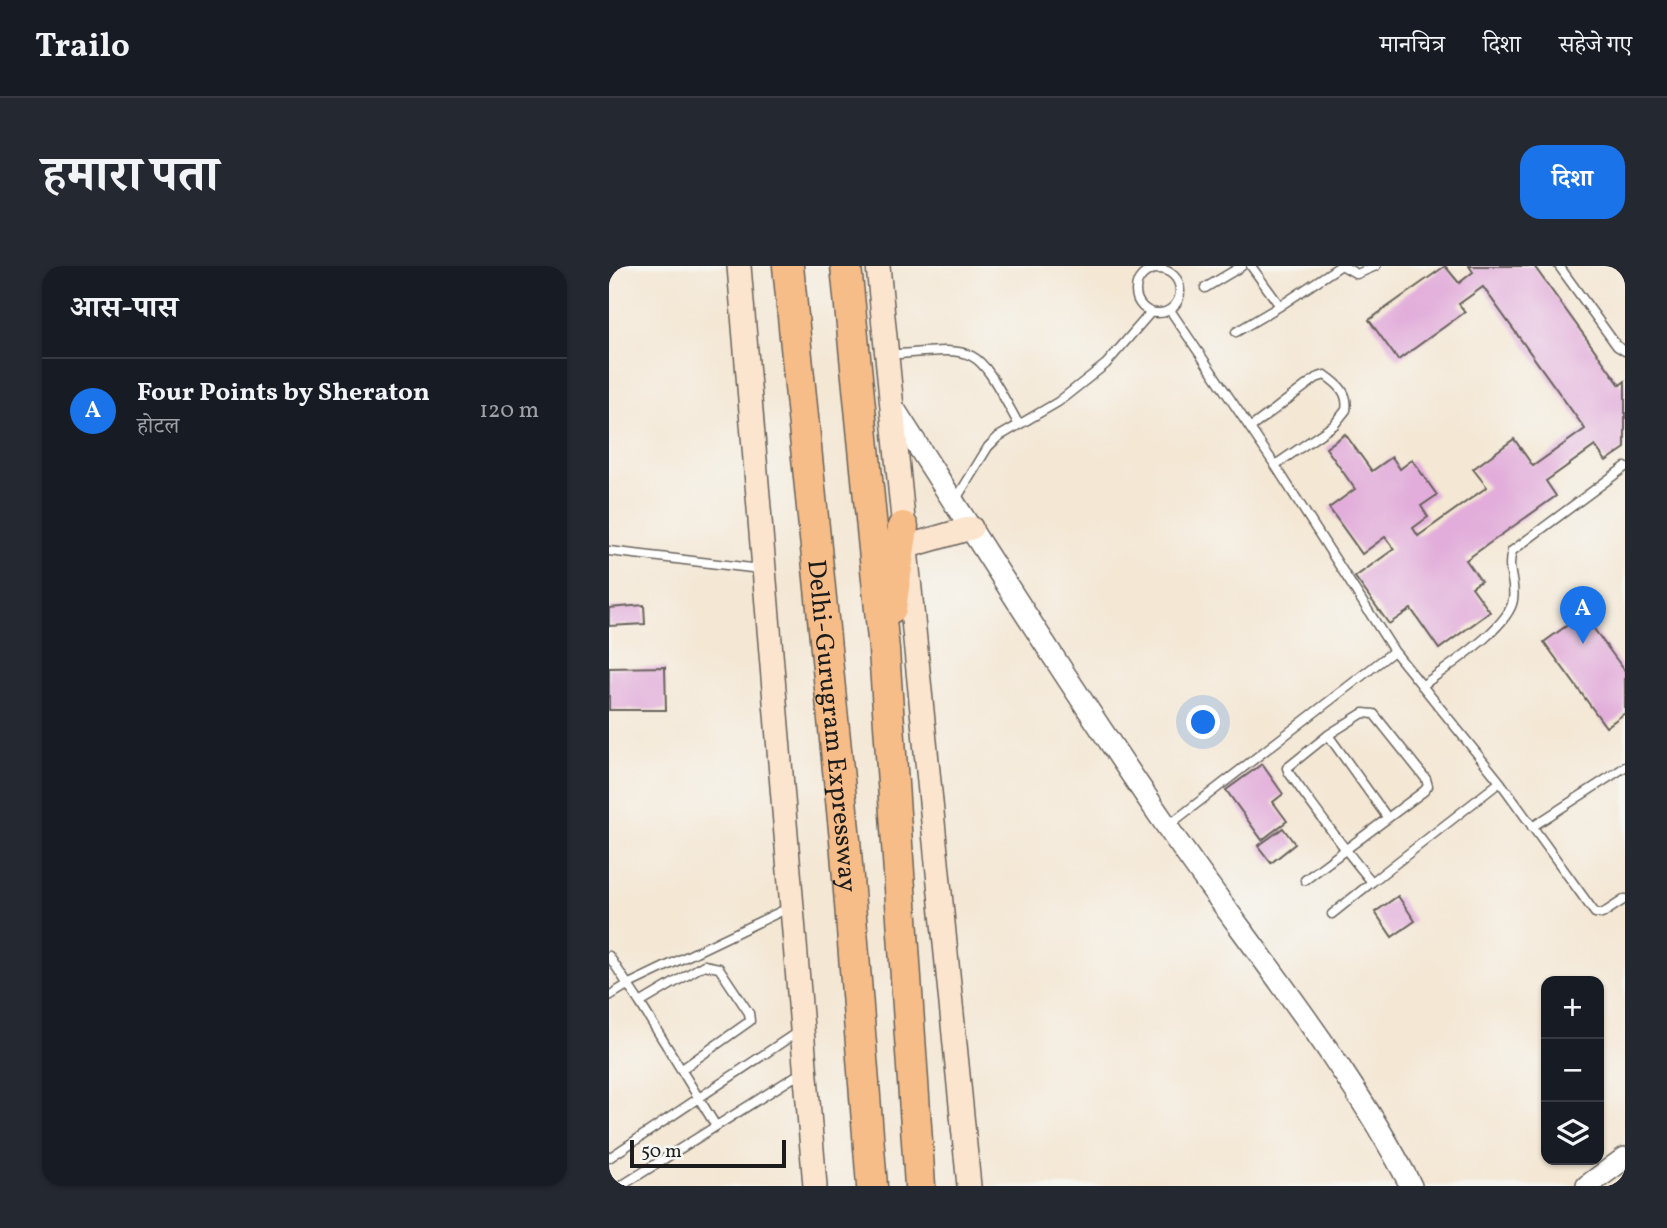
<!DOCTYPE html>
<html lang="hi">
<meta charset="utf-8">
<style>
:root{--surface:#171b24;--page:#242831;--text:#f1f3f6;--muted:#9ea1a6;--line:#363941;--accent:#1a73e8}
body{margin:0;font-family:Vollkorn,"Noto Serif Devanagari",serif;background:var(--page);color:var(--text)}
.controls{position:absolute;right:21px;bottom:21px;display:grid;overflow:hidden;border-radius:14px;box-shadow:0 2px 5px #0004}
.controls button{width:63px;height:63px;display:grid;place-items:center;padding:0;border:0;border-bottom:2px solid var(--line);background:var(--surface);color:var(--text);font:35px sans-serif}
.scale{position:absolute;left:21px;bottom:18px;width:156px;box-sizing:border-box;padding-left:7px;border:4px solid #1c1c1c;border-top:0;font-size:19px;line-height:24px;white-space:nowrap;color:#1c1c1c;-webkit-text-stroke:5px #f6f6f2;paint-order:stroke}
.you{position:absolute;left:595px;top:457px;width:24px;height:24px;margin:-18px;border:5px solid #fff;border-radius:50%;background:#1a73e8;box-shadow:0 0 0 10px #1a73e833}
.badge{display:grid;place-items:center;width:46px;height:46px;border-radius:50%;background:var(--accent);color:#fff;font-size:23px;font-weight:700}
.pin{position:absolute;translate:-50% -58px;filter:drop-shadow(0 2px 4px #0008)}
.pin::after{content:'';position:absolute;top:37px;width:24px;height:21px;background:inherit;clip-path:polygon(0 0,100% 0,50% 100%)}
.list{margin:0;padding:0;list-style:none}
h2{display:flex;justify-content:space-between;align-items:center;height:91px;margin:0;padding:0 28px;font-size:30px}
h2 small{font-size:23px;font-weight:400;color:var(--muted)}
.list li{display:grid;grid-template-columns:46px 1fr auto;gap:21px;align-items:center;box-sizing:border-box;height:105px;padding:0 28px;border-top:2px solid var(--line)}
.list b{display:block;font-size:26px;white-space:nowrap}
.list p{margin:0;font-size:23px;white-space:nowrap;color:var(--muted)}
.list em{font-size:23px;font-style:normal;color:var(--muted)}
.icon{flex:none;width:38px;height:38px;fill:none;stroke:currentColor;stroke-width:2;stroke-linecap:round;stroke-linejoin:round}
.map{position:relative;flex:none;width:1016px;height:920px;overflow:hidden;border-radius:21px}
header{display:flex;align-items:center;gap:42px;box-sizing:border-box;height:98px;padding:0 35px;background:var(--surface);border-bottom:2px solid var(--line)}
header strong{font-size:33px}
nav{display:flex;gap:38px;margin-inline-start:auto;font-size:24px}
.intro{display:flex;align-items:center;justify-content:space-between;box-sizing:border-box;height:168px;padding:0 42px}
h1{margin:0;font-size:49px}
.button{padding:18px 32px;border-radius:21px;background:var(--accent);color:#fff;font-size:24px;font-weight:700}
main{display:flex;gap:42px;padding:0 42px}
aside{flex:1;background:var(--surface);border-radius:21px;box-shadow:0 2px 5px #0004}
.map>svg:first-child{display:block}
.building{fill:#e2adda}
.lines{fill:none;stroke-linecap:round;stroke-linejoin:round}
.service-casing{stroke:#68635c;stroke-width:11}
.tertiary-casing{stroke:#68635c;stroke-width:24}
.secondary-casing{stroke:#68635c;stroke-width:26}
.motorway-casing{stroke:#68635c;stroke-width:33}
.service{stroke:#fff;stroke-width:8}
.tertiary{stroke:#fff;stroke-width:21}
.secondary{stroke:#fce5cf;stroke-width:23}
.motorway{stroke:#f7bd88;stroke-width:30}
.labels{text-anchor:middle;stroke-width:6;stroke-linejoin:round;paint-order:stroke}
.street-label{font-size:26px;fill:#1c1c1c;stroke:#f6f6f2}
</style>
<header>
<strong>Trailo</strong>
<nav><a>मानचित्र</a><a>दिशा</a><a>सहेजे गए</a></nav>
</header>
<div class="intro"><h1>हमारा पता</h1><a class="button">दिशा</a></div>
<main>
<aside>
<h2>आस-पास<small></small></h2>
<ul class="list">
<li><span class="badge">A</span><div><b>Four Points by Sheraton</b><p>होटल</p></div><em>120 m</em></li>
</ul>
</aside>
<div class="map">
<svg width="1016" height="920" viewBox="0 0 1016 920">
<rect width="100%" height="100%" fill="#f6f6f2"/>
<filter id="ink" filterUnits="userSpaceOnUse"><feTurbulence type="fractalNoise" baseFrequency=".0143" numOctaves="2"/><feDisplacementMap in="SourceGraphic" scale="14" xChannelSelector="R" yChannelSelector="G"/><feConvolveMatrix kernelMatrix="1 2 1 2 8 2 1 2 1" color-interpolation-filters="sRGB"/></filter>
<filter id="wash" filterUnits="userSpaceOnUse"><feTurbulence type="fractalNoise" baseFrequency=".00686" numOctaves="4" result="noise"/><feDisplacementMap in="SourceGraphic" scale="28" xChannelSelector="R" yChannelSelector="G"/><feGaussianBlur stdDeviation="1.57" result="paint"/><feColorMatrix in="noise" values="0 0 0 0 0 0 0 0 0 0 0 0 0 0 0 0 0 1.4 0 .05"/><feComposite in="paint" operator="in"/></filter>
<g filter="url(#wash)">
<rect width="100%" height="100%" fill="#f4e7d4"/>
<g id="blocks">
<path class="building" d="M836,0l14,17 14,-11 -4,-6h65l86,119 5,-4v67l-19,13 -11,-15 -49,35 10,15 -90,64 15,21 -9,6 18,25 -51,37 -28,-40 -22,15 -34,-47 39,-28 -9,-12 -23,17 -33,-46 26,-19 -29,-41 19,-14 27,37 20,-14 8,12 12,-9 25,35 -16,11 7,11 -15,11 5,8 69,-49 -14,-18 41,-30 19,27 52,-37 -102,-142 -24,17 6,8 -67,48 -29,-40z
M35,339l1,19 -36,2v-18z
M974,348l42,57v42l-19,14 -62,-85z
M56,401l1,43h-57v-42z
M653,498l21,30 -10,8 14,19 -25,19 -36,-50z
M674,562l12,16 -24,19 -13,-17z
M789,630l17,25 -23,16 -17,-25z"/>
</g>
</g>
<g filter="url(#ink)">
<use href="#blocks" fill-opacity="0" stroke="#68635c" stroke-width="2"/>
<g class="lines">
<g class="service-casing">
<path id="service" d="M642,0l29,40 60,-40
M734,0l14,8 19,-8
M950,0l58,80 8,5
M527 25a22 22 0 1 1 44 0a22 22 0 1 1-44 0Z
M596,22l37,-22
M561,44l105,155 119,186 106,131 95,131 7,1 23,-15
M627,66l44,-26
M280,89c93,-8 85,-12 130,70
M641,162l66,-50 9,-3c13,9 24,18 21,35l-12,15 -59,40
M346,235l33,-54 10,-10 60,-35 48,-38 45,-52
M0,285l151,18
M813,420c23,-18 87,-58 91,-86 3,-19 -7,-29 -1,-49l113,-84
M719,469l59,82
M560,559l225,-174
M923,561l93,-60
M696,614l119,-89 4,-5 -2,-7 -52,-65 -11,-1 -35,22 -41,33 2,5c27,37 53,74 83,109l128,-100
M723,648l40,-32
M0,690l31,47
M0,730l18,-11 161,-77
M73,803l68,-48 -1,-8 -30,-45 -15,-3 -64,38 76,123
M0,892l190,-127
M12,920l181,-114"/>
</g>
<g class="tertiary-casing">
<path id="tertiary" d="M282,138c91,142 181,285 277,424 82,118 177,231 243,358
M978,920l38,-28"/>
</g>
<g class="secondary-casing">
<path id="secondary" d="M130,0l76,920
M269,0l91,920
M296,281l66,-19"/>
</g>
<g class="motorway-casing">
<g id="motorway">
<path id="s1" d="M179,0l57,574 27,346"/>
<path d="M237,0l38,384 36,536"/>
<path d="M282,342l12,-81"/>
</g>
</g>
<use href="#service" class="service"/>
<use href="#tertiary" class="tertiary"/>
<use href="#secondary" class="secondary"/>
<use href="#motorway" class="motorway"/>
</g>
</g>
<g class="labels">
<g class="street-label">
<text dy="9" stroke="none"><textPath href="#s1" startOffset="462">Delhi-Gurugram Expressway</textPath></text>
</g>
</g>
</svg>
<div class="controls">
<button>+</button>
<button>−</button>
<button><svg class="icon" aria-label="layers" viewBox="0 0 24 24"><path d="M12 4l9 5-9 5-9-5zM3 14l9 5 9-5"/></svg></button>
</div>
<div class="scale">50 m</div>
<div class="you"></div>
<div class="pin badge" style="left:974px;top:378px">A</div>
</div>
</main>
